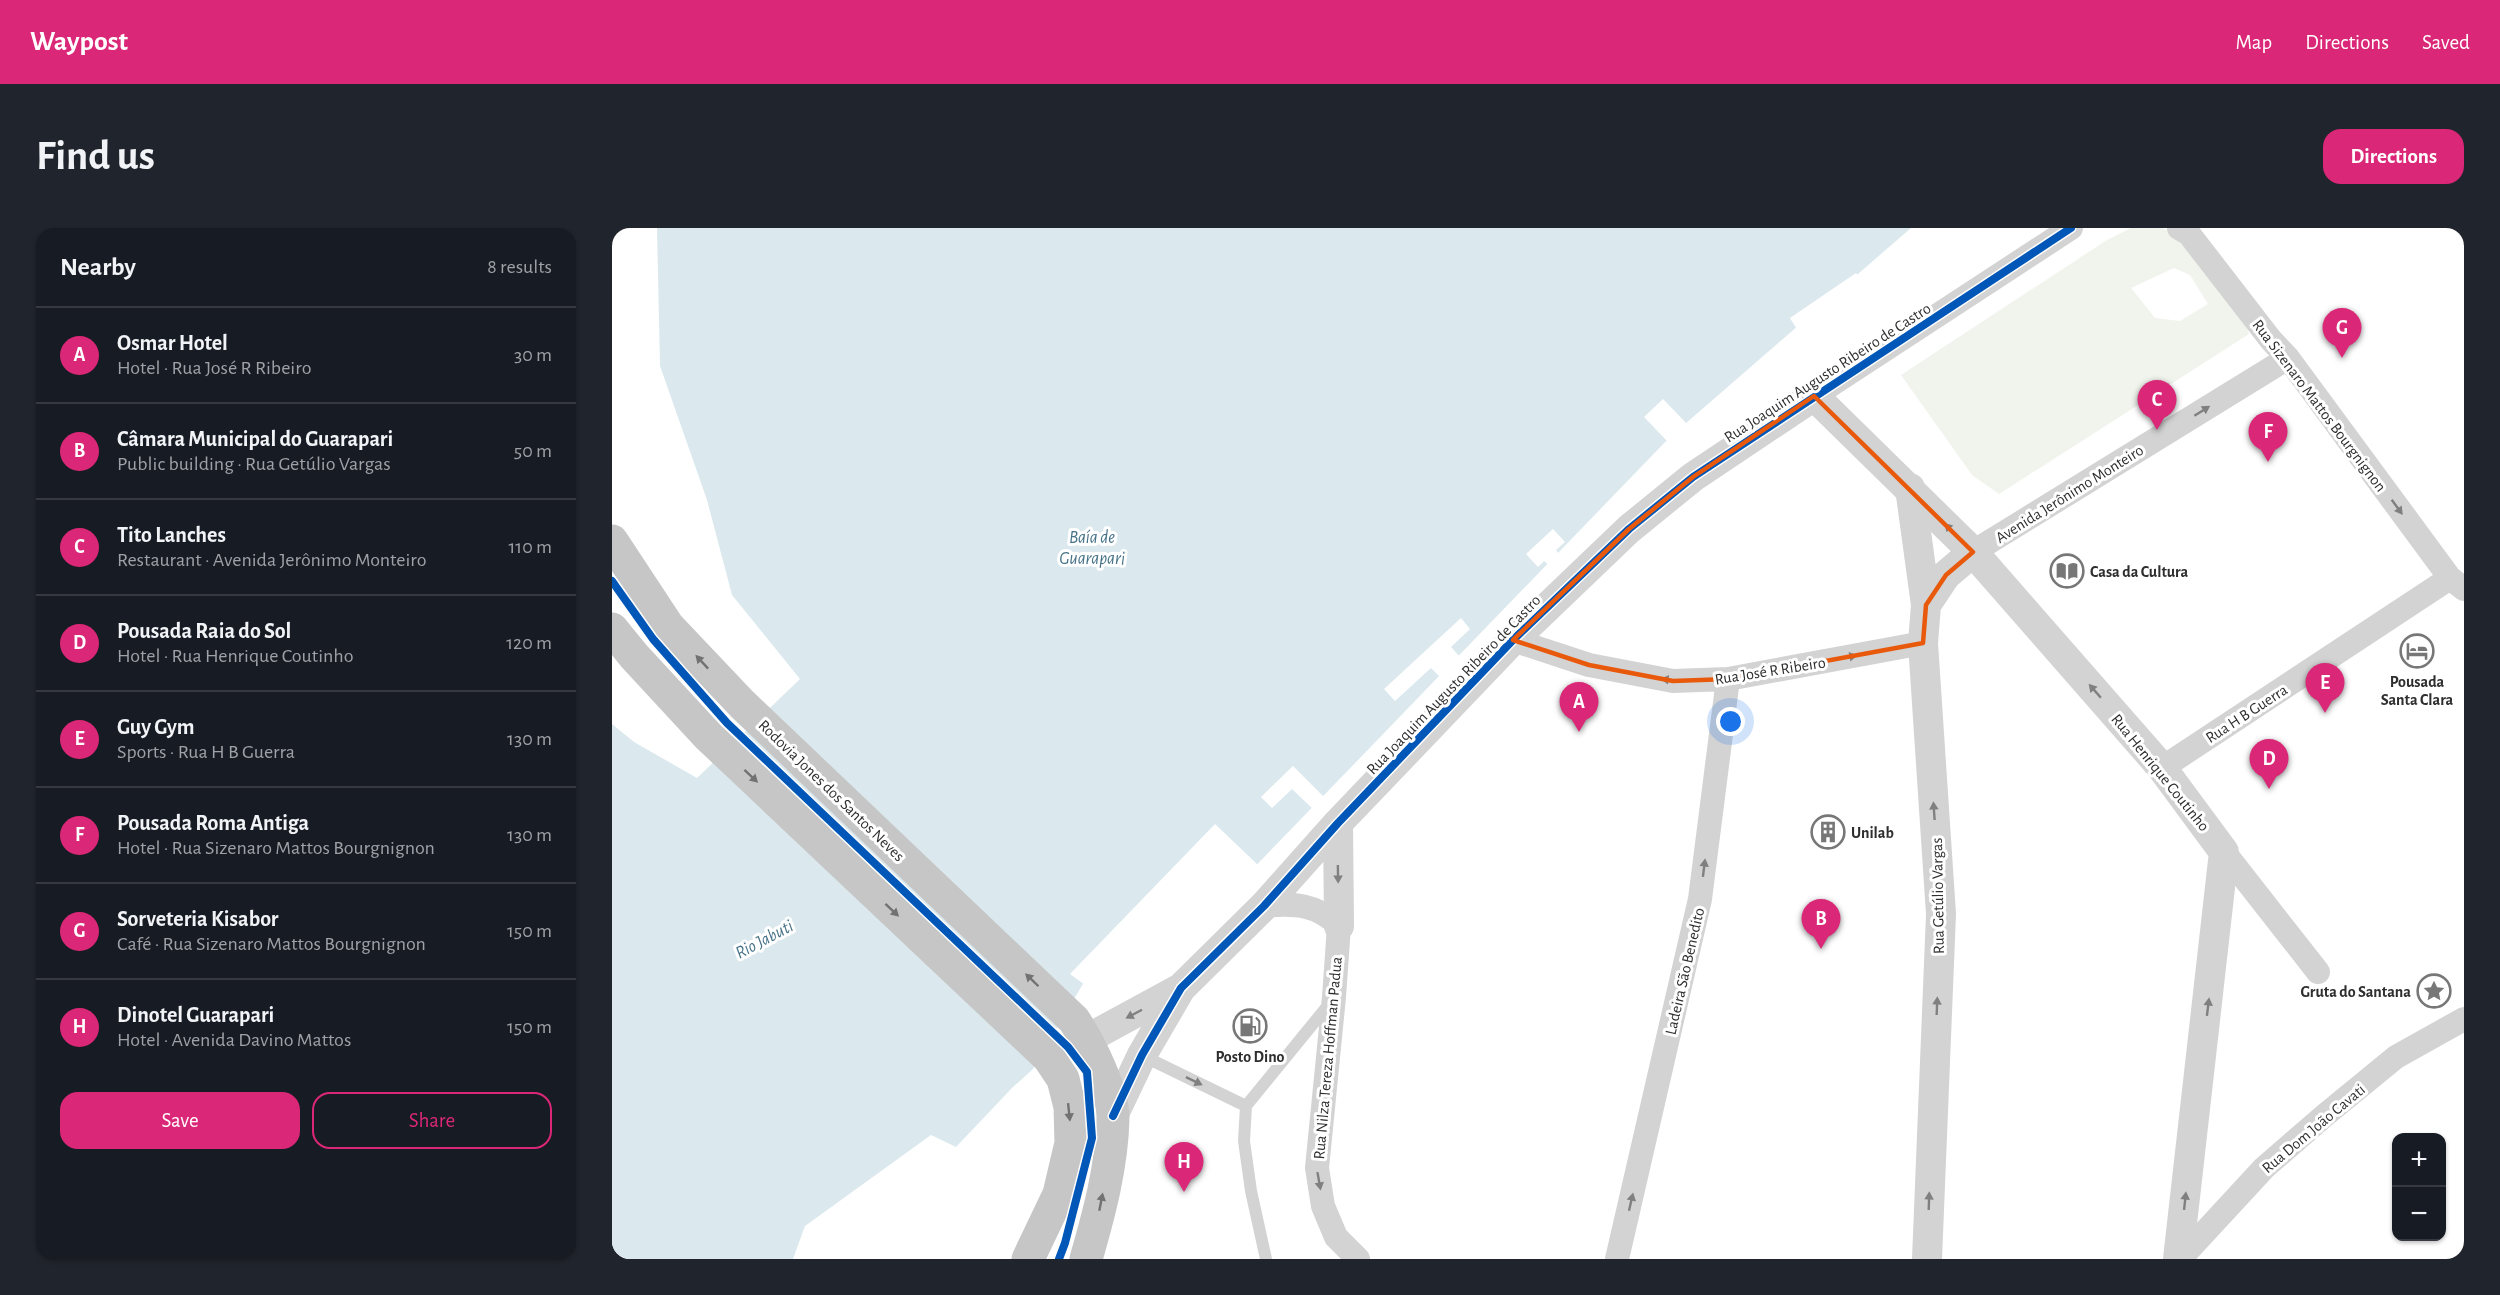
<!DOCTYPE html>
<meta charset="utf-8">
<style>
:root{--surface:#171b24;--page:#20242c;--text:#f1f3f6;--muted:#9ea1a6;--line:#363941;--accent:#db2777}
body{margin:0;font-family:"Alegreya Sans",sans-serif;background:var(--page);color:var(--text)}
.controls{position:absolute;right:18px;bottom:18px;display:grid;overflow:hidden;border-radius:12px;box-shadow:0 2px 4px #0004}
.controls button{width:54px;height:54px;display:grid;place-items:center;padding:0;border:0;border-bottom:2px solid var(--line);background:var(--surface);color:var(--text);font:30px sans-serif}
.you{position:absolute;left:1119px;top:494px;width:21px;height:21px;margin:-15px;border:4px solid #fff;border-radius:50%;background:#1a73e8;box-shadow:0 0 0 9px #1a73e833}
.badge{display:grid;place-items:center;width:39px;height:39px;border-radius:50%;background:var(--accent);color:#fff;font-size:20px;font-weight:700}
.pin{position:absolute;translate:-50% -50px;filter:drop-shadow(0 2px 3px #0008)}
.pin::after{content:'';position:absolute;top:32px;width:21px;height:18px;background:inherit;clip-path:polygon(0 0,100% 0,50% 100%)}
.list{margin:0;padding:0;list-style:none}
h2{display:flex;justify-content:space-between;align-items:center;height:78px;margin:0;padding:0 24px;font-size:26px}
h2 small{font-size:20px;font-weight:400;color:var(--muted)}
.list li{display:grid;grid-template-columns:39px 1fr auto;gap:18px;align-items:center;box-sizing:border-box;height:96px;padding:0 24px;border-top:2px solid var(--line)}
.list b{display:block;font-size:22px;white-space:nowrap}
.list p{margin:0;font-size:20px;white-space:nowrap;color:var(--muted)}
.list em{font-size:20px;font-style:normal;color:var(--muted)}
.actions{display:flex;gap:12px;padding:18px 24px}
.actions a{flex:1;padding:14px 0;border:2px solid var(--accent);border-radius:18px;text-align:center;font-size:21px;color:var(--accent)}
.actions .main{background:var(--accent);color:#fff}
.map{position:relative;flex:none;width:1852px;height:1031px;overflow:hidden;border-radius:18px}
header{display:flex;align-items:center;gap:36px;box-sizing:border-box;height:84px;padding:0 30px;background:var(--accent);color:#fff}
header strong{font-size:28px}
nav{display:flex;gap:33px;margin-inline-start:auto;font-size:21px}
.intro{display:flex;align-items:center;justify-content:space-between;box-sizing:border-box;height:144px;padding:0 36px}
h1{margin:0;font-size:42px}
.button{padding:15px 27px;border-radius:18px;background:var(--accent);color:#fff;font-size:21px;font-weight:700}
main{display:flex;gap:36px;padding:0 36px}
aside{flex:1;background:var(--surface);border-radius:18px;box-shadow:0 2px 4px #0004}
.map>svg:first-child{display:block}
.green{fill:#f1f3ed;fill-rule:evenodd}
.water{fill:#dbe9ee}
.pier{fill:#fff}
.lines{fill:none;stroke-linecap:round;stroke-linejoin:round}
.service{stroke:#d3d3d3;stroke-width:12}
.minor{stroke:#d3d3d3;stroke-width:24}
.tertiary{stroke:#d3d3d3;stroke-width:30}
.primary{stroke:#c6c6c6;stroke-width:33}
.cycleway-casing{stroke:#fff;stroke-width:11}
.cycleway{stroke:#0057b8;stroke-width:8}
.oneway{fill:#808080}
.oneway2{fill:#727272}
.marked{fill:none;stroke:#e8590c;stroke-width:4.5;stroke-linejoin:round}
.labels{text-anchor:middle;stroke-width:6;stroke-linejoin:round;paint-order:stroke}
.street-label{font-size:16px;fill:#2e2e2e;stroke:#fff}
.poi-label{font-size:16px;font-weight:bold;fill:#2e2e2e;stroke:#fff;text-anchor:start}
.water-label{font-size:18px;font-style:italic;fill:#467287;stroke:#fff}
</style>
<header>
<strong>Waypost</strong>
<nav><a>Map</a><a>Directions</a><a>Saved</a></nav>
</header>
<div class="intro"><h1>Find us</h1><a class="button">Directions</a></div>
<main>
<aside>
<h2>Nearby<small>8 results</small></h2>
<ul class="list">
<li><span class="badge">A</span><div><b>Osmar Hotel</b><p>Hotel · Rua José R Ribeiro</p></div><em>30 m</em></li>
<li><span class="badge">B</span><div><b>Câmara Municipal do Guarapari</b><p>Public building · Rua Getúlio Vargas</p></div><em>50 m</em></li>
<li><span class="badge">C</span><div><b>Tito Lanches</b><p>Restaurant · Avenida Jerônimo Monteiro</p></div><em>110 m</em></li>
<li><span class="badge">D</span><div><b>Pousada Raia do Sol</b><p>Hotel · Rua Henrique Coutinho</p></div><em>120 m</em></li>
<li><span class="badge">E</span><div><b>Guy Gym</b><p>Sports · Rua H B Guerra</p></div><em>130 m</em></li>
<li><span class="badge">F</span><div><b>Pousada Roma Antiga</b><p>Hotel · Rua Sizenaro Mattos Bourgnignon</p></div><em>130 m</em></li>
<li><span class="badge">G</span><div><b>Sorveteria Kisabor</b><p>Café · Rua Sizenaro Mattos Bourgnignon</p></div><em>150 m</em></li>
<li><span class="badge">H</span><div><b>Dinotel Guarapari</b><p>Hotel · Avenida Davino Mattos</p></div><em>150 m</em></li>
</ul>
<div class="actions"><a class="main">Save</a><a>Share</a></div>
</aside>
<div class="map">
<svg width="1852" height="1031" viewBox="0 0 1852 1031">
<rect width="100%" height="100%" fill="#fff"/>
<path class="green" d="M1519,0h31l21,9 54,61 12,36 -250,160 -27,-19 -71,-100 206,-135zM1562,40l16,7 18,29 -28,17 -25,-3 -24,-30z"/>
<path class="water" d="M45,0h1254l-241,209 -425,440 -34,-33 -127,138 -51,87 -21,19 -56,59 -25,-12 -126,91 -12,33h-181v-535l22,18 63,36 103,-99 -68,-84 -25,-95 -47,-134z"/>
<path class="pier" d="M1244,45l3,4 -61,54 -8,-13z
M1051,171l25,26 -20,17 -24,-25z
M941,301l12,13 -9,8 4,5 -10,11 -6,-5 -6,6 -12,-13z
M849,390l9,11 -19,18 10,11 -20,20 -10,-10 -36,33 -11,-12z
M681,538l32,32 -11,12 -22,-21 -20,19 -11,-11z
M603,596l44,42 -15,13 -33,-31 -126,137 -15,-11z"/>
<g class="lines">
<path class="service" d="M531,828l103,50
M654,1031l-15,-68 -7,-50 2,-35 84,-103"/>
<path class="minor" d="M1567,0l10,6 82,106 17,18 162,220 14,11
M1202,168l257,-168
M1361,324l315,-194
M901,412l76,25 84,16 55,-2 195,-36
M1550,540l288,-190
M1612,624l94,120
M652,678c30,-3 53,-2 75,20l-5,71 -17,171 6,38 13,31 22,22
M1005,1031l83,-360 28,-220
M1568,1031l84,-91 60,-52 72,-59 68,-38"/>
<path class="tertiary" d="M1298,260l16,117
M726,595l1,103
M475,811l94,-51
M501,888l29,-61 39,-67 83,-82 74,-83 175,-183 116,-111 64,-52 121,-81 159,156 189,216 62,84 -46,407
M1315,1031l14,-345 -18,-271 3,-38 20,-30 27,-23"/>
<path class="primary" d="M0,313l56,85 74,78 332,316c16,24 39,70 39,98 -1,48 -14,96 -27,141
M0,401l22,27 74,80 341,322 14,21 7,28 1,36 -12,51 -31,65"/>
<g class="cycleway-casing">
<path id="cycleway" d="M0,353l41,58 74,84 341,324 19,25 5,66 -27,105 -6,16
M501,888l29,-61 39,-67 83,-82 74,-83 175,-183 116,-111 64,-52 378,-249"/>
</g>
<use href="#cycleway" class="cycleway"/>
</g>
<defs><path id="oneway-solid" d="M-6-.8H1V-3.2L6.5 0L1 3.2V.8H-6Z" transform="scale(1.5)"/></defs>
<g class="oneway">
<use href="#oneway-solid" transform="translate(1590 183) rotate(-32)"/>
<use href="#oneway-solid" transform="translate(1785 279) rotate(54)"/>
<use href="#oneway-solid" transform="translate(1339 302) rotate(-135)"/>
<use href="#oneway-solid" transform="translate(1236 429) rotate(-11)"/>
<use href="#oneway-solid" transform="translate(1058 452) rotate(-173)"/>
<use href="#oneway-solid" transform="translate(1483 463) rotate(-131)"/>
<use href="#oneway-solid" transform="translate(1322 583) rotate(-94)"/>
<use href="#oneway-solid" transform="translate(1092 640) rotate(-83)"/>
<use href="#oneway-solid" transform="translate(726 646) rotate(89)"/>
<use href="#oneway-solid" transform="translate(1325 778) rotate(-88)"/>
<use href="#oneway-solid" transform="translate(1596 779) rotate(-83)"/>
<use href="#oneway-solid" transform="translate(522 786) rotate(152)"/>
<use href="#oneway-solid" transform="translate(582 853) rotate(26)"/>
<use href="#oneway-solid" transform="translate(707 953) rotate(80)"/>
<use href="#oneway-solid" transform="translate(1317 973) rotate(-88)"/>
<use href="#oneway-solid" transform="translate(1573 973) rotate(-84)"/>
<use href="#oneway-solid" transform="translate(1019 974) rotate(-77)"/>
</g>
<g class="oneway2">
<use href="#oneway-solid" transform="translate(90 434) rotate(-133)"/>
<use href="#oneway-solid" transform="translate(139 548) rotate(43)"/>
<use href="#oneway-solid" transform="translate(280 682) rotate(43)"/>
<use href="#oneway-solid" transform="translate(420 752) rotate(-136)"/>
<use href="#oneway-solid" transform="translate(457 884) rotate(84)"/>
<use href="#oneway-solid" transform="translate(489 974) rotate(-79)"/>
</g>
<path class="marked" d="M1202,168l159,156 -27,23 -20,30 -3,38 -195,36 -55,2 -84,-16 -76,-25 116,-111 64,-52z"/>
<defs>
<g id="library-ring" transform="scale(1.725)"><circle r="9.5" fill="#fff" stroke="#777" stroke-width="1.5"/><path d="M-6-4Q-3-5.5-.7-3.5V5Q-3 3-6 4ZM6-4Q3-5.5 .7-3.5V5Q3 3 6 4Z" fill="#777"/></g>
<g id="hotel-ring" transform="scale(1.725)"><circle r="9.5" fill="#fff" stroke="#777" stroke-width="1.5"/><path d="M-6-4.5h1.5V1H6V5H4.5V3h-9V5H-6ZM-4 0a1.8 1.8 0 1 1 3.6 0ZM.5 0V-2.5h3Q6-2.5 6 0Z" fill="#777"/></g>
<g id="building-ring" transform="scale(1.725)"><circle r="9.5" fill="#fff" stroke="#777" stroke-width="1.5"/><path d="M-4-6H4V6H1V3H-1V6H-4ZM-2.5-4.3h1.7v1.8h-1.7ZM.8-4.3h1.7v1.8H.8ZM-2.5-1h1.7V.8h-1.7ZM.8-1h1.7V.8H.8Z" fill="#777"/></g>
<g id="sight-ring" transform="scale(1.725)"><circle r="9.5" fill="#fff" stroke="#777" stroke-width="1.5"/><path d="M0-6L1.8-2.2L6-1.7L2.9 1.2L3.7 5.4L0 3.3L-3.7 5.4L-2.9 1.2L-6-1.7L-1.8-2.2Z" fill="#777"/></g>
<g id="fuel-ring" transform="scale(1.725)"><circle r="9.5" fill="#fff" stroke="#777" stroke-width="1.5"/><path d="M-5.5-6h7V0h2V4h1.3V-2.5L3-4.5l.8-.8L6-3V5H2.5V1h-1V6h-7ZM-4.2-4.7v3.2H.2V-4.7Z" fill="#777"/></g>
</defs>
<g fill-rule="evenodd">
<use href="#library-ring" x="1455" y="343"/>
<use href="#hotel-ring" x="1805" y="423"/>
<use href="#building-ring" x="1216" y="604"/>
<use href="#sight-ring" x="1822" y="763"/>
<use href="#fuel-ring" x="638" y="798"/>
</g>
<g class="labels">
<g class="street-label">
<text transform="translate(1215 144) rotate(-33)" y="6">Rua Joaquim Augusto Ribeiro de Castro</text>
<text transform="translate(1708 177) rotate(53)" y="6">Rua Sizenaro Mattos Bourgnignon</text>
<text transform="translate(1457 265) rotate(-32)" y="6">Avenida Jerônimo Monteiro</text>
<text transform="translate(1158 442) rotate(-9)" y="6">Rua José R Ribeiro</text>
<text transform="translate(841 456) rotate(-46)" y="6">Rua Joaquim Augusto Ribeiro de Castro</text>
<text transform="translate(1634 485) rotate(-33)" y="6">Rua H B Guerra</text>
<text transform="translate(1549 544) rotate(51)" y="6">Rua Henrique Coutinho</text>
<text transform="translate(220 562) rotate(44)" y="6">Rodovia Jones dos Santos Neves</text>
<text transform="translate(1325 668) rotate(-91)" y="6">Rua Getúlio Vargas</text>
<text transform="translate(1072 743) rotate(-77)" y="6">Ladeira São Benedito</text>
<text transform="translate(715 830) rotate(-85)" y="6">Rua Nilza Tereza Hoffman Padua</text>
<text transform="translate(1701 900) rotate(-40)" y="6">Rua Dom João Cavati</text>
</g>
<g class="poi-label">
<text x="1478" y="349">Casa da Cultura</text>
<text x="1805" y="459" text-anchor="middle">Pousada<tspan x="1805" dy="18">Santa Clara</tspan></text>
<text x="1239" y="610">Unilab</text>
<text x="1799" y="769" text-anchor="end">Gruta do Santana</text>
<text x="638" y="834" text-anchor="middle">Posto Dino</text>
</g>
<g class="water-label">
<text x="480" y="315">Baía de<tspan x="480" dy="21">Guarapari</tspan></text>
<text transform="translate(152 711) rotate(-28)" y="6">Rio Jabuti</text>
</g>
</g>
</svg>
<div class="controls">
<button>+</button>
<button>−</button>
</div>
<div class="you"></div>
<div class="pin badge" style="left:967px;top:504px">A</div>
<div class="pin badge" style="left:1209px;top:721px">B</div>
<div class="pin badge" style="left:1545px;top:202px">C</div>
<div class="pin badge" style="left:1657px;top:561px">D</div>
<div class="pin badge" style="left:1713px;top:485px">E</div>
<div class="pin badge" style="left:1656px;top:234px">F</div>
<div class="pin badge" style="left:1730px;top:130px">G</div>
<div class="pin badge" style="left:572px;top:964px">H</div>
</div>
</main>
